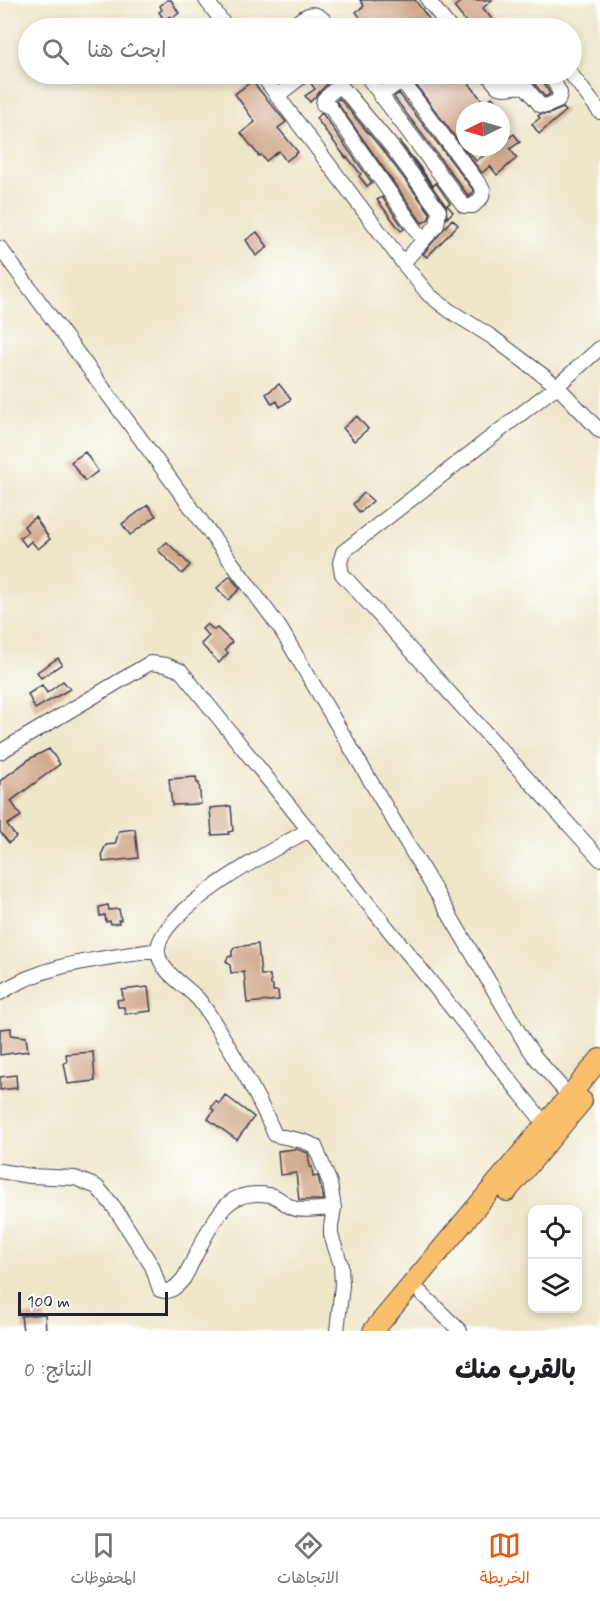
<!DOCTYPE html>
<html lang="ar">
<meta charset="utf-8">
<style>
:root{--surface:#fff;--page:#f6f6f6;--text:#202124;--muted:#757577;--line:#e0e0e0;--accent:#ea580c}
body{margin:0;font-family:Mynerve,"Playpen Sans Arabic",sans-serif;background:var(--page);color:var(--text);direction:rtl}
.controls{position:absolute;right:18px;bottom:18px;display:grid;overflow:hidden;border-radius:12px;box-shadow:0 3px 9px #0003}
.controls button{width:54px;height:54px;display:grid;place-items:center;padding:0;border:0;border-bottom:2px solid var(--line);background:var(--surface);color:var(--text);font:30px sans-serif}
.compass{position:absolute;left:456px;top:102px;width:54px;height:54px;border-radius:50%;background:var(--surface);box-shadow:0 3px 9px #0003;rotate:265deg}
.scale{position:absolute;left:18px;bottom:15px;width:150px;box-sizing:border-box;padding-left:6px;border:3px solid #22223b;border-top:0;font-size:16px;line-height:21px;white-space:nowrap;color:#22223b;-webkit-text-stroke:4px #fff;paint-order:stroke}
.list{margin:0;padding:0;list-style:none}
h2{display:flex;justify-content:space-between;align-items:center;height:78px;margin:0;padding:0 24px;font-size:26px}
h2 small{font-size:20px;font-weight:400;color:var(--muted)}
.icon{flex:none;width:33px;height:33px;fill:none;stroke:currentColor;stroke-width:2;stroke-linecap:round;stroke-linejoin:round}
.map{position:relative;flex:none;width:600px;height:1331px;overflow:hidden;direction:ltr}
.search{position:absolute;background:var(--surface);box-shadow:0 3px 9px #0003;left:18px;right:18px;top:18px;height:66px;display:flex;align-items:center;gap:15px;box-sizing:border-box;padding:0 21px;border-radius:33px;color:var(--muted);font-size:22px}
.sheet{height:186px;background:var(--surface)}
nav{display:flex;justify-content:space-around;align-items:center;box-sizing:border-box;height:84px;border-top:2px solid var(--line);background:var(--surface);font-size:16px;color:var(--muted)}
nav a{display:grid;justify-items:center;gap:3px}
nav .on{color:var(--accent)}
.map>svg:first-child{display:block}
.building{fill:#d1a98d}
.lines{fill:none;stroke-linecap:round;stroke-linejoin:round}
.minor-casing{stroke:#413f50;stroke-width:16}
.highway-casing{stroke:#413f50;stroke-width:22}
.minor{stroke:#fff;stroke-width:14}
.highway{stroke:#f9bf6d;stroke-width:20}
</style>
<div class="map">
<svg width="600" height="1331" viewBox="0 0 600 1331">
<rect width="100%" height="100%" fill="#fff"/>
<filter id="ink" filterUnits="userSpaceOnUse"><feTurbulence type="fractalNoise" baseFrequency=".0167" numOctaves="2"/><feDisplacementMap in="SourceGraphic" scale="12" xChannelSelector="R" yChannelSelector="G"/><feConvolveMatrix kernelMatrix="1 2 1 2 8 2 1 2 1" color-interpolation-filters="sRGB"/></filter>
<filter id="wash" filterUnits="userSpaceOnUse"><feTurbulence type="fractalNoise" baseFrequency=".008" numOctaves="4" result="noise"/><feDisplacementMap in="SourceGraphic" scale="24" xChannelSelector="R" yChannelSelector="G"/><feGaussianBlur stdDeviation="1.35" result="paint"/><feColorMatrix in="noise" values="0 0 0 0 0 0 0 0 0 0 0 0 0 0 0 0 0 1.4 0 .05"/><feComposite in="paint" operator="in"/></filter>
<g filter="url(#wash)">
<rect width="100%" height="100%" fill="#eee6c9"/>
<g id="blocks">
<path class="building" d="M167,0h4l8,13 -7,5 -2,-2 -6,4 -5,-8 3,-2 -2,-4z
M360,0h55l17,23 -8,5h-56l-12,-16 8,-6z
M463,0h29l-9,8 16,20h-28l-17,-21z
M314,74l13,10 -17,18 -5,-6 10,-7 -5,-7z
M392,74h70l22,29 8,-6 10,14h-37v36l11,14 20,-14h5v-4l13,-9 6,8 -10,7 7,9 -20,17 -7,-9 -8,7 -69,-92 -12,-6h-8z
M523,74h16l11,20 -5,3 -13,-17z
M252,81l34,41 -8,6 20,24 -12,9 -7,-10 -13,10 -5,-6 -2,1 -18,-23 14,-11 -20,-28z
M399,93l75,98 -5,6 -75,-100z
M339,98l46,55 45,60 -1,6 -7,4 -86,-122z
M563,108l3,3 -27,23 -7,-10 8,-6 -2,-2 2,-2h9z
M322,113l50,70 -5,3 -8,-10 2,-2 -14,-17 -1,1 -30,-40z
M399,141l20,25 14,20 3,-3 14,20 -3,2 6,7 -6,6 -1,-12z
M382,197l22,32 -3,2 -24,-31z
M452,219l6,6 -31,32 -4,-3z
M257,232l11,15 -12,9 -10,-16z
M279,384l12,15 -11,8 -3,-6 -5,3 -6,-10z
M357,416l11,13 -14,12 -11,-13z
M85,452l13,19 -13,10 -14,-19z
M364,493l9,8 -13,12 -7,-9z
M148,505l8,11 -26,19 -8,-11z
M35,517l15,22 -12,10 -7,-8 -5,5 -6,-8 8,-6 -4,-6z
M167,542l23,23 -8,9 -24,-24z
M230,576l10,13 -12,11 -11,-12z
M207,624l7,6 3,-2 15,14 -7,8 3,3 -9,10 -18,-19 8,-8 -7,-7z
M58,658l4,6 -21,14 -4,-6z
M63,681l7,8 -35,20 -7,-15 14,-9 5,8z
M49,749l11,15 -49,37 10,15 -14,9 9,12 -7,6 -9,-11v-51l31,-23z
M196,777l1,6h2l2,21 -29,1 -3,-26z
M231,806l2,25 -5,1 1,2 -17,1 -2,-27z
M135,829l3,29 -35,4 -1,-9 4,-8 9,-1 4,-13z
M108,905l1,5 10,-1 2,11h-3l1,3 -8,1 -1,-3 -4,1 -1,-7 -5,1 -1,-9z
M258,944l3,31h9l1,10h2v6h5l1,9 -32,3 -3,-31 -13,1 -1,-8 -4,-4 2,-4 4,-1v-5l3,-4z
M148,987l3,24 -26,3 -1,-7h-6l-1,-7 6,-1 -1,-9z
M11,1028v7l15,2 2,14 -28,4v-26z
M93,1052l2,29 -27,3 -4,-21 3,-1 -1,-8z
M16,1075l1,13 -17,2v-13z
M225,1095l29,22 -17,23 -29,-21 6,-9 -3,-2 5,-7 3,3z
M296,1149l12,4 2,14h2l1,10 5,-1 6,24h-25l-3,-27 -16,2 -2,-24z
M45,1314l1,17h-23l-2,-15z"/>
</g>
</g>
<g filter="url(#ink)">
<use href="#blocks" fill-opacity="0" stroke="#413f50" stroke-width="1.5"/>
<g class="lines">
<g class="minor-casing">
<path id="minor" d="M206,0l21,28
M428,0l22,28
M289,28c19,-14 25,-22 42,0
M261,74l142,189 26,32 21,16 42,26 65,49 43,45
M331,74l61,73 47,64 -2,14 -34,38
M365,74l99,132h9l9,-9 1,-8 -77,-103 -8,-3 -18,13
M487,74l11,13 7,1 20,-2 15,19 6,1 12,-5 2,-8 -10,-19
M571,74l29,38
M340,85l-16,14 -1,5 7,3 93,133
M277,96l28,-22
M0,248l280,380 244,413 11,16 34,39
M600,348l-43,38 -214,166 -3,11 2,11 258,285
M0,752l150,-89 16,2 15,6 364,453
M309,830c-32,17 -156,83 -151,123 3,20 29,33 41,47 11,14 20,31 30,47 17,29 33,57 46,88l28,6 12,5 15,37 4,25 -3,19v8l10,30 1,20 -5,46
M0,993c46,-31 104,-34 158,-43
M0,1171l30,5 45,2 22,9 17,20 38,59 8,24c11,4 18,-5 24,-12 12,-21 31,-71 53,-80 9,-4 22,-5 32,-3 11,1 15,10 24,13 8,4 31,0 41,0
M421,1293l39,38"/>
</g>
<g class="highway-casing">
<path id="highway" d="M507,1191l75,-90
M373,1331l227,-272"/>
</g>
<use href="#minor" class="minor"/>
<use href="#highway" class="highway"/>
</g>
</g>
</svg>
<div class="controls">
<button><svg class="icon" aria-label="locate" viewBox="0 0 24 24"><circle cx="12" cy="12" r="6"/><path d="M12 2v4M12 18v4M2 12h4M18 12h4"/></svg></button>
<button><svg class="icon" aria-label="layers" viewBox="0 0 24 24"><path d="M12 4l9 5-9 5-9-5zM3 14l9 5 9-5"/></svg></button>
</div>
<svg class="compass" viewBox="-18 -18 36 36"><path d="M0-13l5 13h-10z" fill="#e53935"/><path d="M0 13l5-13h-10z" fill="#757577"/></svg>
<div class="scale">100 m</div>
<div class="search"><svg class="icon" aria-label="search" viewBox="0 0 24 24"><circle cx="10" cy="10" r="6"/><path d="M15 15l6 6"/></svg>ابحث هنا</div>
</div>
<section class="sheet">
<h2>بالقرب منك<small>النتائج: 0</small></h2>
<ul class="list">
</ul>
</section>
<nav>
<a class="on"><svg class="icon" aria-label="map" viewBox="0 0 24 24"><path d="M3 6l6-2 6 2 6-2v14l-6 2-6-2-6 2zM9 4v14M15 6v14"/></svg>الخريطة</a>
<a><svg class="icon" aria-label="directions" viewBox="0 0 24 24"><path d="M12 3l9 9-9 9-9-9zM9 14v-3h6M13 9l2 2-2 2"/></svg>الاتجاهات</a>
<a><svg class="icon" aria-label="saved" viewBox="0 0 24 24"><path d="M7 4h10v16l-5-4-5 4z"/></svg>المحفوظات</a>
</nav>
